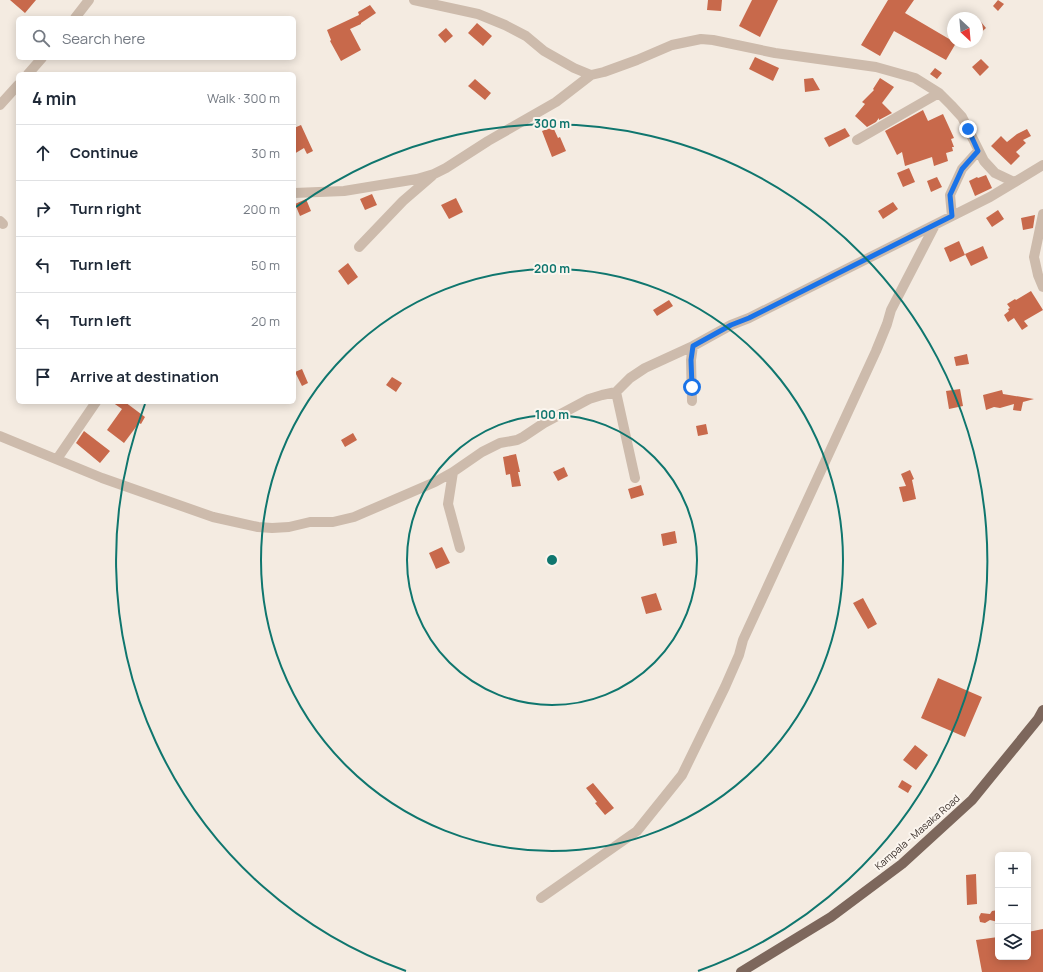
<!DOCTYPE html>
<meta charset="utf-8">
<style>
:root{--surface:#fff;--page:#f2f2f3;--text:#1f2937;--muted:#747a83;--line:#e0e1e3}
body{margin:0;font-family:Manrope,sans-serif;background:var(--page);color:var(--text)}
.controls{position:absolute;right:12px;bottom:12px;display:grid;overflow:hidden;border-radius:6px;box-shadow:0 2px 10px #0003}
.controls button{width:36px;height:36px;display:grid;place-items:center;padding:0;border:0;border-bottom:1px solid var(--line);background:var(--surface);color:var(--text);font:20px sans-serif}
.compass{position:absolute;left:947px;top:12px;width:36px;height:36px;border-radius:50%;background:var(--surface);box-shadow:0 2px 10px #0003;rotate:154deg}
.stop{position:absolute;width:12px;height:12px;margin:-9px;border:3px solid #1a73e8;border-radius:50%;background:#fff}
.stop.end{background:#1a73e8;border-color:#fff;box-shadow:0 1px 4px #0008}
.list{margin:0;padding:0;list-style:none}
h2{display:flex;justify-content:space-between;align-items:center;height:52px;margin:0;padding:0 16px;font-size:17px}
h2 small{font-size:13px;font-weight:400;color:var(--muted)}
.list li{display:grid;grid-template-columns:26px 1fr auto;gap:12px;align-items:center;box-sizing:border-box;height:56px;padding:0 16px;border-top:1px solid var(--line)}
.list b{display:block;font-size:15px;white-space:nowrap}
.list em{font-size:13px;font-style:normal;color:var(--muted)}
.icon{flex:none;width:22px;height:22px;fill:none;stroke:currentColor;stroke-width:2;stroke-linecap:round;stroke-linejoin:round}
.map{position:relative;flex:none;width:1043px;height:972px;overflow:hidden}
.search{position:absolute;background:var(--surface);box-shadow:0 2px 10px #0003;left:16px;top:16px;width:280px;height:44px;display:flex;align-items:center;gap:10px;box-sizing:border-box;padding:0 14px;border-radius:6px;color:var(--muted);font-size:15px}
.panel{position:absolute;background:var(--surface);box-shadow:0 2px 10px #0003;left:16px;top:72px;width:280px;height:332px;border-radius:6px}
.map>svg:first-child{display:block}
.building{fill:#c8694b}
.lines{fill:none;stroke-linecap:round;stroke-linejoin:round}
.minor{stroke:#cdbbac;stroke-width:10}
.major{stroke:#7d675c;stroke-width:10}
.route{stroke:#1a73e8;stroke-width:5}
.ring{fill:none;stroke:#0f766e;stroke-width:2}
.labels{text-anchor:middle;stroke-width:4;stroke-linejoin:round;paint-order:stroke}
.street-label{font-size:10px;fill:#3b302b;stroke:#fbf5ee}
.centre{fill:#0f766e;stroke:#fbf5ee;stroke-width:2}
.ring-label{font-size:12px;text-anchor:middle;font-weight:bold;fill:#0f766e;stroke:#fbf5ee;stroke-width:4;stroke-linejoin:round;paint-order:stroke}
</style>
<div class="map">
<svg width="1043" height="972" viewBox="0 0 1043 972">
<rect width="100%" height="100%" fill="#f4ebe1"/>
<path class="building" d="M10,0h26l-11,13z
M708,0h14l-1,11 -14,-1z
M752,0h26l-18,37 -21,-11z
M888,0h26l-9,13 51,30 -10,17 -52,-29 -14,25 -19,-11z
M998,0l6,4 -6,7 -5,-5z
M370,5l6,8 -15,10v1l-11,5 11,21 -20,11 -11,-20 1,-1 -4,-10 32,-15 -1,-3z
M977,17l9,11 -9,8z
M477,23l15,13 -9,10 -15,-13z
M446,28l7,8 -8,7 -7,-8z
M755,57l24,11 -6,13 -24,-12z
M981,59l8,8 -9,9 -8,-9z
M935,68l7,5 -5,6 -7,-5z
M813,78l7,12 -15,2 -1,-13z
M880,78l14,9 -12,16 10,10 -13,7v-2l-3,4 -9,5 -12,-11 10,-12 -3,-2 12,-12 -1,-1z
M475,79l16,14 -6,7 -17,-14z
M923,110l5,11 15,-7 11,24 -3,1 3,8h-2l1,4 -7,2 2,8 -14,5 -2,-9 -27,9 -3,-14 -5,3 -12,-24z
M301,125l12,26 -6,3 -3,-6 -10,6v-15l2,-1 -2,-5v-5z
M553,127l5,11 2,-1 6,14 -14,6 -10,-26z
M845,128l5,8 -21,11 -5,-9z
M1027,129l4,7 -8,4 3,3 -10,9 4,4 -9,9 -20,-19 10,-10 6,6 10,-8z
M909,168l6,14 -12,5 -6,-14z
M986,175l6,13 -17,8 -6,-15 8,-4 1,1z
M937,177l5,10 -11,5 -4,-11z
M372,194l5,11 -12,5 -5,-11z
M456,198l7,14 -14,7 -8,-14z
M306,199l5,12 -11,5 -5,-12z
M893,202l5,7 -15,10 -5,-8z
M998,210l6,9 -12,8 -6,-9z
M1035,215l-2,13 -10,2 -2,-12z
M959,241l6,14 -15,7 -6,-14z
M983,246l5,12 -17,8 -6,-12z
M348,263l10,14 -10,8 -10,-14z
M1031,291l12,19 -19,11 4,5 -6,4 -8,-12 -6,4 -4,-7 5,-4 -1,-2 2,-1 -3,-4 8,-5 1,1z
M669,300l4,6 -16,10 -4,-6z
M967,354l2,10 -13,2 -2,-9z
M302,369l6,14 -6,3 -7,-14z
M392,377l10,6 -6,9 -10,-7z
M960,389l3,17 -14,3 -3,-18z
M1002,390l1,4 31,5 -11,3 -2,9 -8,-1 1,-6 -14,4 -6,-1 -8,3 -3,-15z
M112,402h13l20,15 -4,7 -2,-1 -15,20 -17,-13 15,-21z
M706,424l2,10 -10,2 -2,-10z
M84,431l26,20 -10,12 -24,-20z
M353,433l4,7 -12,7 -4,-7z
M516,454l4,18h-2l3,14 -9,1 -2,-13 -4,1 -3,-18z
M564,467l4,9 -10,5 -5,-9z
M910,470l4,9 -2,1 4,19 -13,3 -4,-15 7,-1 -5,-12z
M641,485l3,10 -13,4 -3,-10z
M675,531l2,12 -14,3 -2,-12z
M442,547l8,16 -14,6 -7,-16z
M656,593l6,17 -16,4 -5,-17z
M863,598l14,26 -9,5 -15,-26z
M938,678l44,19 -17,40 -44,-19z
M915,745l13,10 -12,15 -13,-10z
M902,780l10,6 -4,7 -10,-6z
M593,783l21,25 -9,7 -10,-12 2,-1 -11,-14z
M976,874l1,30 -10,1 -1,-30z
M998,910v12l-8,-2 -5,3 -5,-1 -1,-5 2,-4 9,1 2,-3z
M1043,929v43h-61l-6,-32 22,-3v20h30v-25z"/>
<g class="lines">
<path class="minor" d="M414,0l64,14 27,11 21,11 18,15 30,17 17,7 13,-3 33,-12 35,-15 29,-6 12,1 62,13 101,14 39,11 24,15 12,12 11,12 22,44 11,12 19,9
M75,18l14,-18
M28,74l14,-16
M0,105l18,-20
M857,140l82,-47
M294,193l50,-2 73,-12 17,-5 12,-6 42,-27 68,-39 35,-27
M1043,214l-9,43 4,18 5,12
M952,216l-2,-21 12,-26 16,-18
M0,221l3,3
M359,247l44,-46 29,-25
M616,392l19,86
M692,401l-1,-41 2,-14
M0,436l102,42 111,39 45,10 14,1 17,-1 21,-5h23l21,-5 81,-35 18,-10 29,-20 18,-9 17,-3 6,-3 21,-14 45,-24 13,-4 14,-3 14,-14 15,-10 48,-22 38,-21 18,-7 241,-121 53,-32
M57,459l39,-57
M453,472l-5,32 12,44
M541,898l96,-67 45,-56 43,-88 14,-32 4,-15 133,-289 11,-27 4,-14 44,-85"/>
<path class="major" d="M741,972l90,-55 71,-53 70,-64 66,-81 5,-9"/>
</g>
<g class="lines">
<path class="route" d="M692,387l-1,-27 2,-14 38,-21 18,-7 203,-102 -2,-21 12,-26 16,-18 -10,-22"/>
</g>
<g class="ring">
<circle cx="552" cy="560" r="145"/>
<circle cx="552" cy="560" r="291"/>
<path d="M406 971A436 436 0 0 1 145 404M296 207A436 436 0 1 1 698 971"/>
</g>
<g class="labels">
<g class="street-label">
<text transform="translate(917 832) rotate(-41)" y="4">Kampala - Masaka Road</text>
</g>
</g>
<circle cx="552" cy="560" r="6" class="centre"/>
<g class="ring-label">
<text x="552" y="128">300 m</text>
<text x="552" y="273">200 m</text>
<text x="552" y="419">100 m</text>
</g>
</svg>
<div class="controls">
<button>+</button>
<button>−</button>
<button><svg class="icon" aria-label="layers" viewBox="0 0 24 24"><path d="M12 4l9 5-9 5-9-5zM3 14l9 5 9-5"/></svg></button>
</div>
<svg class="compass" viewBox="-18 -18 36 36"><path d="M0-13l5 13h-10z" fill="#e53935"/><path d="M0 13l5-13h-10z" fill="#747a83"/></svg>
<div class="stop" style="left:692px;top:387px"></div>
<div class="stop end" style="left:968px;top:129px"></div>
<div class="search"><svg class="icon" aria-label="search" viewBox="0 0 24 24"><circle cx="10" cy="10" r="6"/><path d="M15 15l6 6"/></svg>Search here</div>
<section class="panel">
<h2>4 min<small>Walk · 300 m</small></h2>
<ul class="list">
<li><svg class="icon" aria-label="ahead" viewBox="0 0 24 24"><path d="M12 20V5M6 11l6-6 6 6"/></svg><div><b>Continue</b></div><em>30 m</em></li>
<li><svg class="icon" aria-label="right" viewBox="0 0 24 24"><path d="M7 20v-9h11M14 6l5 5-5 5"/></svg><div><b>Turn right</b></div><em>200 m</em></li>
<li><svg class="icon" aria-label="left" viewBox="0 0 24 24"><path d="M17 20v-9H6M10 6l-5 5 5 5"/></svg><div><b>Turn left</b></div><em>50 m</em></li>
<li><svg class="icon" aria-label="left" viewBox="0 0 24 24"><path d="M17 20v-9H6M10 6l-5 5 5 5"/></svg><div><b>Turn left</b></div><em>20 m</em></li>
<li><svg class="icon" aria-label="arrive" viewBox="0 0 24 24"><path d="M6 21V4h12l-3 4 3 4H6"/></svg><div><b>Arrive at destination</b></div></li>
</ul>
</section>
</div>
